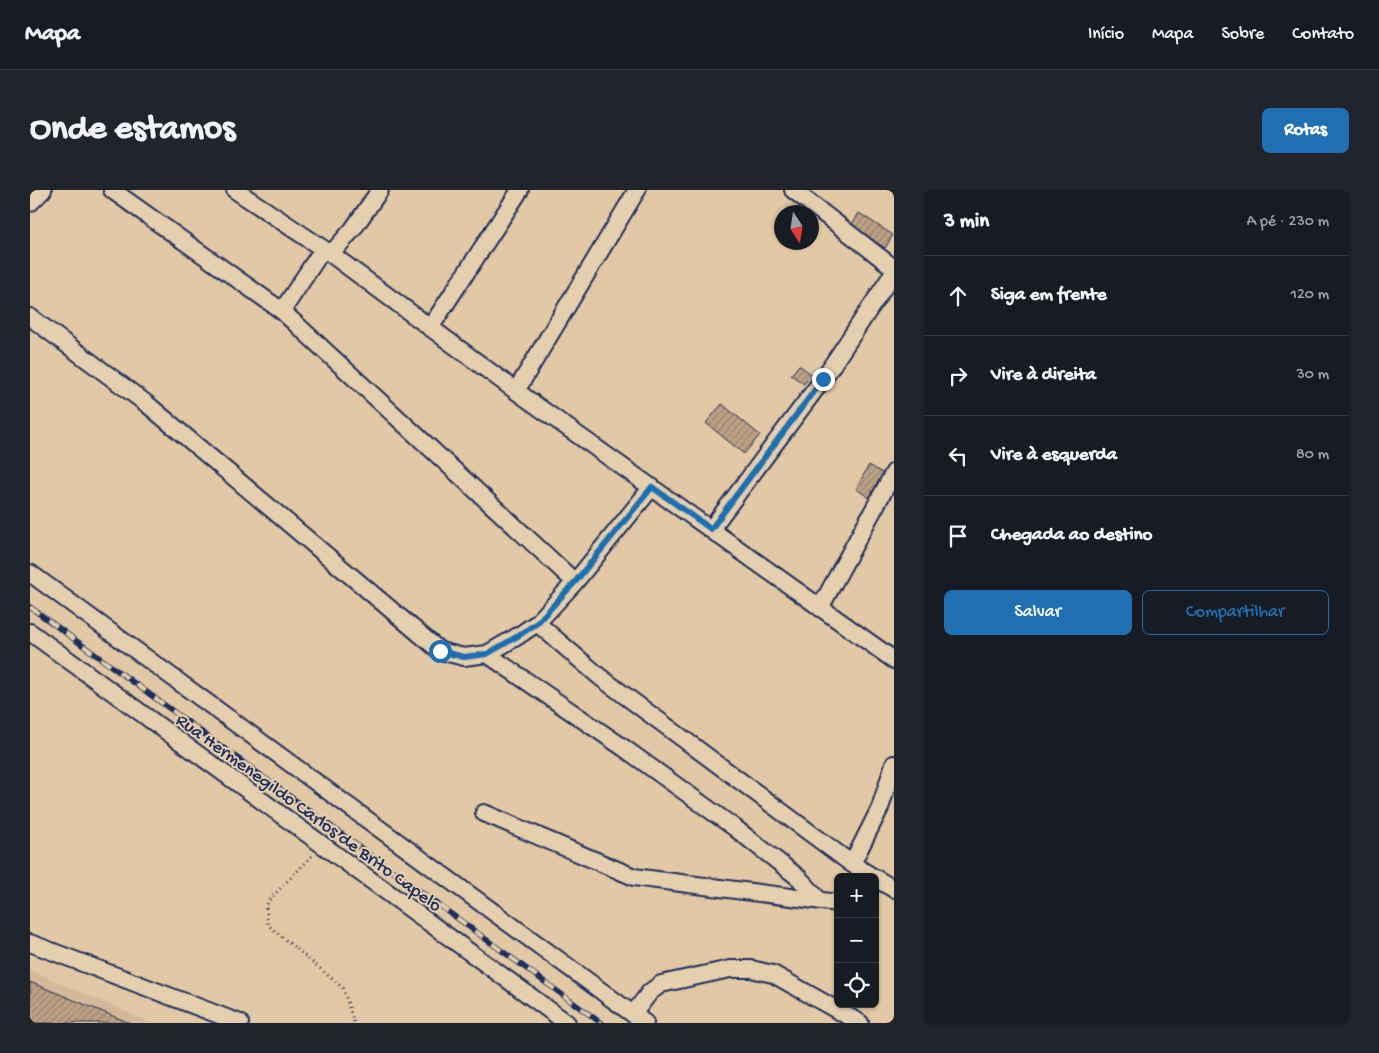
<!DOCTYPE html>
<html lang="pt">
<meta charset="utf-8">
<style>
:root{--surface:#171b24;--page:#20242c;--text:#f1f3f6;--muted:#9ea1a6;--line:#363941;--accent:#1f6fb2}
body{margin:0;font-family:"Gochi Hand",sans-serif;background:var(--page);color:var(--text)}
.controls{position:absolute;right:15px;bottom:15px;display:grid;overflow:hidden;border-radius:8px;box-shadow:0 1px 4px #0004}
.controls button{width:45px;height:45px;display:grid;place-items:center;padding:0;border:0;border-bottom:1px solid var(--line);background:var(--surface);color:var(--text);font:25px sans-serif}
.compass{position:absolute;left:744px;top:15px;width:45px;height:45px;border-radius:50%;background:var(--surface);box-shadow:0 1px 4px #0004;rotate:168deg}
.stop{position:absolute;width:15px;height:15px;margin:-11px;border:4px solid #1f6fb2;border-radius:50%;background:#fff}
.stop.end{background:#1f6fb2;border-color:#fff;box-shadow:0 1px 5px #0008}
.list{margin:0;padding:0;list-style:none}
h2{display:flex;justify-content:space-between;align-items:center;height:65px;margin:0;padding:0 20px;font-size:21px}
h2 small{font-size:16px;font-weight:400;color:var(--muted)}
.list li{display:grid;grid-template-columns:32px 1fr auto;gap:15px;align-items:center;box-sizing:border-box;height:80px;padding:0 20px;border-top:1px solid var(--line)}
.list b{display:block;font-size:19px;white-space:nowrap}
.list em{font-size:16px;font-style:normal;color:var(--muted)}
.actions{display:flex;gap:10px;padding:15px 20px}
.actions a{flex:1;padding:11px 0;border:1px solid var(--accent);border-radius:8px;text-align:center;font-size:18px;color:var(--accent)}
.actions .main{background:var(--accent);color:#fff}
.icon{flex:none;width:28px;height:28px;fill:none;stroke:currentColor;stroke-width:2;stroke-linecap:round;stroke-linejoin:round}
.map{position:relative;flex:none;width:864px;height:833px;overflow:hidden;border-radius:8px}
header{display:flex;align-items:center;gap:30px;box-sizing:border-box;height:70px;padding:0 25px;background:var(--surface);border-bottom:1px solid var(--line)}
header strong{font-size:24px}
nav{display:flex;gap:28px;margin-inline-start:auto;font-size:18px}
.intro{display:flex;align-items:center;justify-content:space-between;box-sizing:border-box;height:120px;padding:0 30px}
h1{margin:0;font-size:35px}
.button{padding:12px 22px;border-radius:8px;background:var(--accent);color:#fff;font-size:18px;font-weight:700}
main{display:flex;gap:30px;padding:0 30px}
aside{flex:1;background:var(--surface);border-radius:8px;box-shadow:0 1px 4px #0004}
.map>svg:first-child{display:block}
.built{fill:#d3b99a}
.building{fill:url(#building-hatch);stroke:#1b2f5e}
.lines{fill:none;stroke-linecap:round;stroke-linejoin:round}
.minor-casing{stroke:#1b2f5e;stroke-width:20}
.path{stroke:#1b2f5e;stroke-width:3;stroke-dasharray:1 4;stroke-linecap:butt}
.minor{stroke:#e5cfae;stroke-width:16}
.rail-casing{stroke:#1b2f5e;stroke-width:5.5}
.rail{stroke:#e5cfae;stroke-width:4;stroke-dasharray:11;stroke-linecap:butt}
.route{stroke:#1f6fb2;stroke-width:6}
.labels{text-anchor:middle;stroke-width:4;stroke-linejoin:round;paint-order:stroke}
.street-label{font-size:19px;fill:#1b2f5e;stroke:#e5cfae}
</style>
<header>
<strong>Mapa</strong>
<nav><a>Início</a><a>Mapa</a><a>Sobre</a><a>Contato</a></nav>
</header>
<div class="intro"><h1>Onde estamos</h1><a class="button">Rotas</a></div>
<main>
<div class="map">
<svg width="864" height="833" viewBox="0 0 864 833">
<defs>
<pattern id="building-hatch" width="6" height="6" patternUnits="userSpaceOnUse" patternTransform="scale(1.25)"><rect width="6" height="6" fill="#bda185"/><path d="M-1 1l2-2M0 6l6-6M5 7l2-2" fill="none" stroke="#998470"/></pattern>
</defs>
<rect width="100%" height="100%" fill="#e2c8a4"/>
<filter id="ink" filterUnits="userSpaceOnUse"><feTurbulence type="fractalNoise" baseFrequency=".02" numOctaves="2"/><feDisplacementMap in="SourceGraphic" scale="10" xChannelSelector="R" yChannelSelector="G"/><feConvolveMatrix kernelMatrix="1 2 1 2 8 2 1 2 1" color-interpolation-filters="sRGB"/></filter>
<g filter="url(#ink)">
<path class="built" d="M0,780l121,53h-121z"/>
<path class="building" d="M829,23l34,22 -8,13 -34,-22z
M769,175l12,9 -7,10 -13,-9z
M692,214l38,31 -16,19 -38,-31z
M839,275l15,9 -14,24 -14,-9z
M0,792l100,41h-100z"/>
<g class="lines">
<g class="minor-casing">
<path id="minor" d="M82,0l170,121 293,271
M205,0l96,64 185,137 378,269
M763,0l101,78
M0,13l13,-13
M301,64l22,-25 27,-39
M252,121l41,-62
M0,127l117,87 293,247 24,6 23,-3 31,-18 19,-13 38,-41 77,-95
M400,138l90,-138
M486,201l121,-201
M681,339l112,-150 71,-107
M0,383l615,450
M790,418l74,-136
M507,433l63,54 252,187 21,13
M0,442l537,391
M457,464l137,94 111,80 64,50 21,23
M454,623l150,64 204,26
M822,674l28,-56 14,-44
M845,688l19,11
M0,753l210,80
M603,824l17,-22 11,-8 69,-15h21l22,5 87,49"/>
</g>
<path class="path" d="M282,666l-43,44 -3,7 2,18 75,63 11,35"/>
<use href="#minor" class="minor"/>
<g class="rail-casing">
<path id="rail" d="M0,417l571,416"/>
</g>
<use href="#rail" class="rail"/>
</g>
</g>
<g class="lines" filter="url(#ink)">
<path class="route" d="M410,461l24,6 23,-3 31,-18 19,-13 38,-41 77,-95 59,42 112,-150"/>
</g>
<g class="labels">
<g class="street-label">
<text transform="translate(280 621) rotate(36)" y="7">Rua Hermenegildo Carlos de Brito Capelo</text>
</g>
</g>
</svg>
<div class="controls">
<button>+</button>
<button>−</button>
<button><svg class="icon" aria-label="locate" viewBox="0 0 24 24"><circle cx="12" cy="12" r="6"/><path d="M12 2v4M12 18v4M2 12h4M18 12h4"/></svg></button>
</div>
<svg class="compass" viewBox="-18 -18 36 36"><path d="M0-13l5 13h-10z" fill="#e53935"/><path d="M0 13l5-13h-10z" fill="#9ea1a6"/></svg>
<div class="stop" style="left:410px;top:461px"></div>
<div class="stop end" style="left:793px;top:189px"></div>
</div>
<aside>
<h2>3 min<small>A pé · 230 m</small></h2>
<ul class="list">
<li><svg class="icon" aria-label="ahead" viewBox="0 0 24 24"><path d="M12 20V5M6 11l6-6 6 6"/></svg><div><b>Siga em frente</b></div><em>120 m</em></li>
<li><svg class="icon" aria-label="right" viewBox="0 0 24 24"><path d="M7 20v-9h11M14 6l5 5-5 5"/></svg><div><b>Vire à direita</b></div><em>30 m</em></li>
<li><svg class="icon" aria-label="left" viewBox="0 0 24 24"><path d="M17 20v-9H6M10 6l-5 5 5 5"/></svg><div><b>Vire à esquerda</b></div><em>80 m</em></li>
<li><svg class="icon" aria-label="arrive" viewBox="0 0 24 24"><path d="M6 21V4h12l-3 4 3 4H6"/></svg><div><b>Chegada ao destino</b></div></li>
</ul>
<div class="actions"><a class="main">Salvar</a><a>Compartilhar</a></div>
</aside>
</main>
